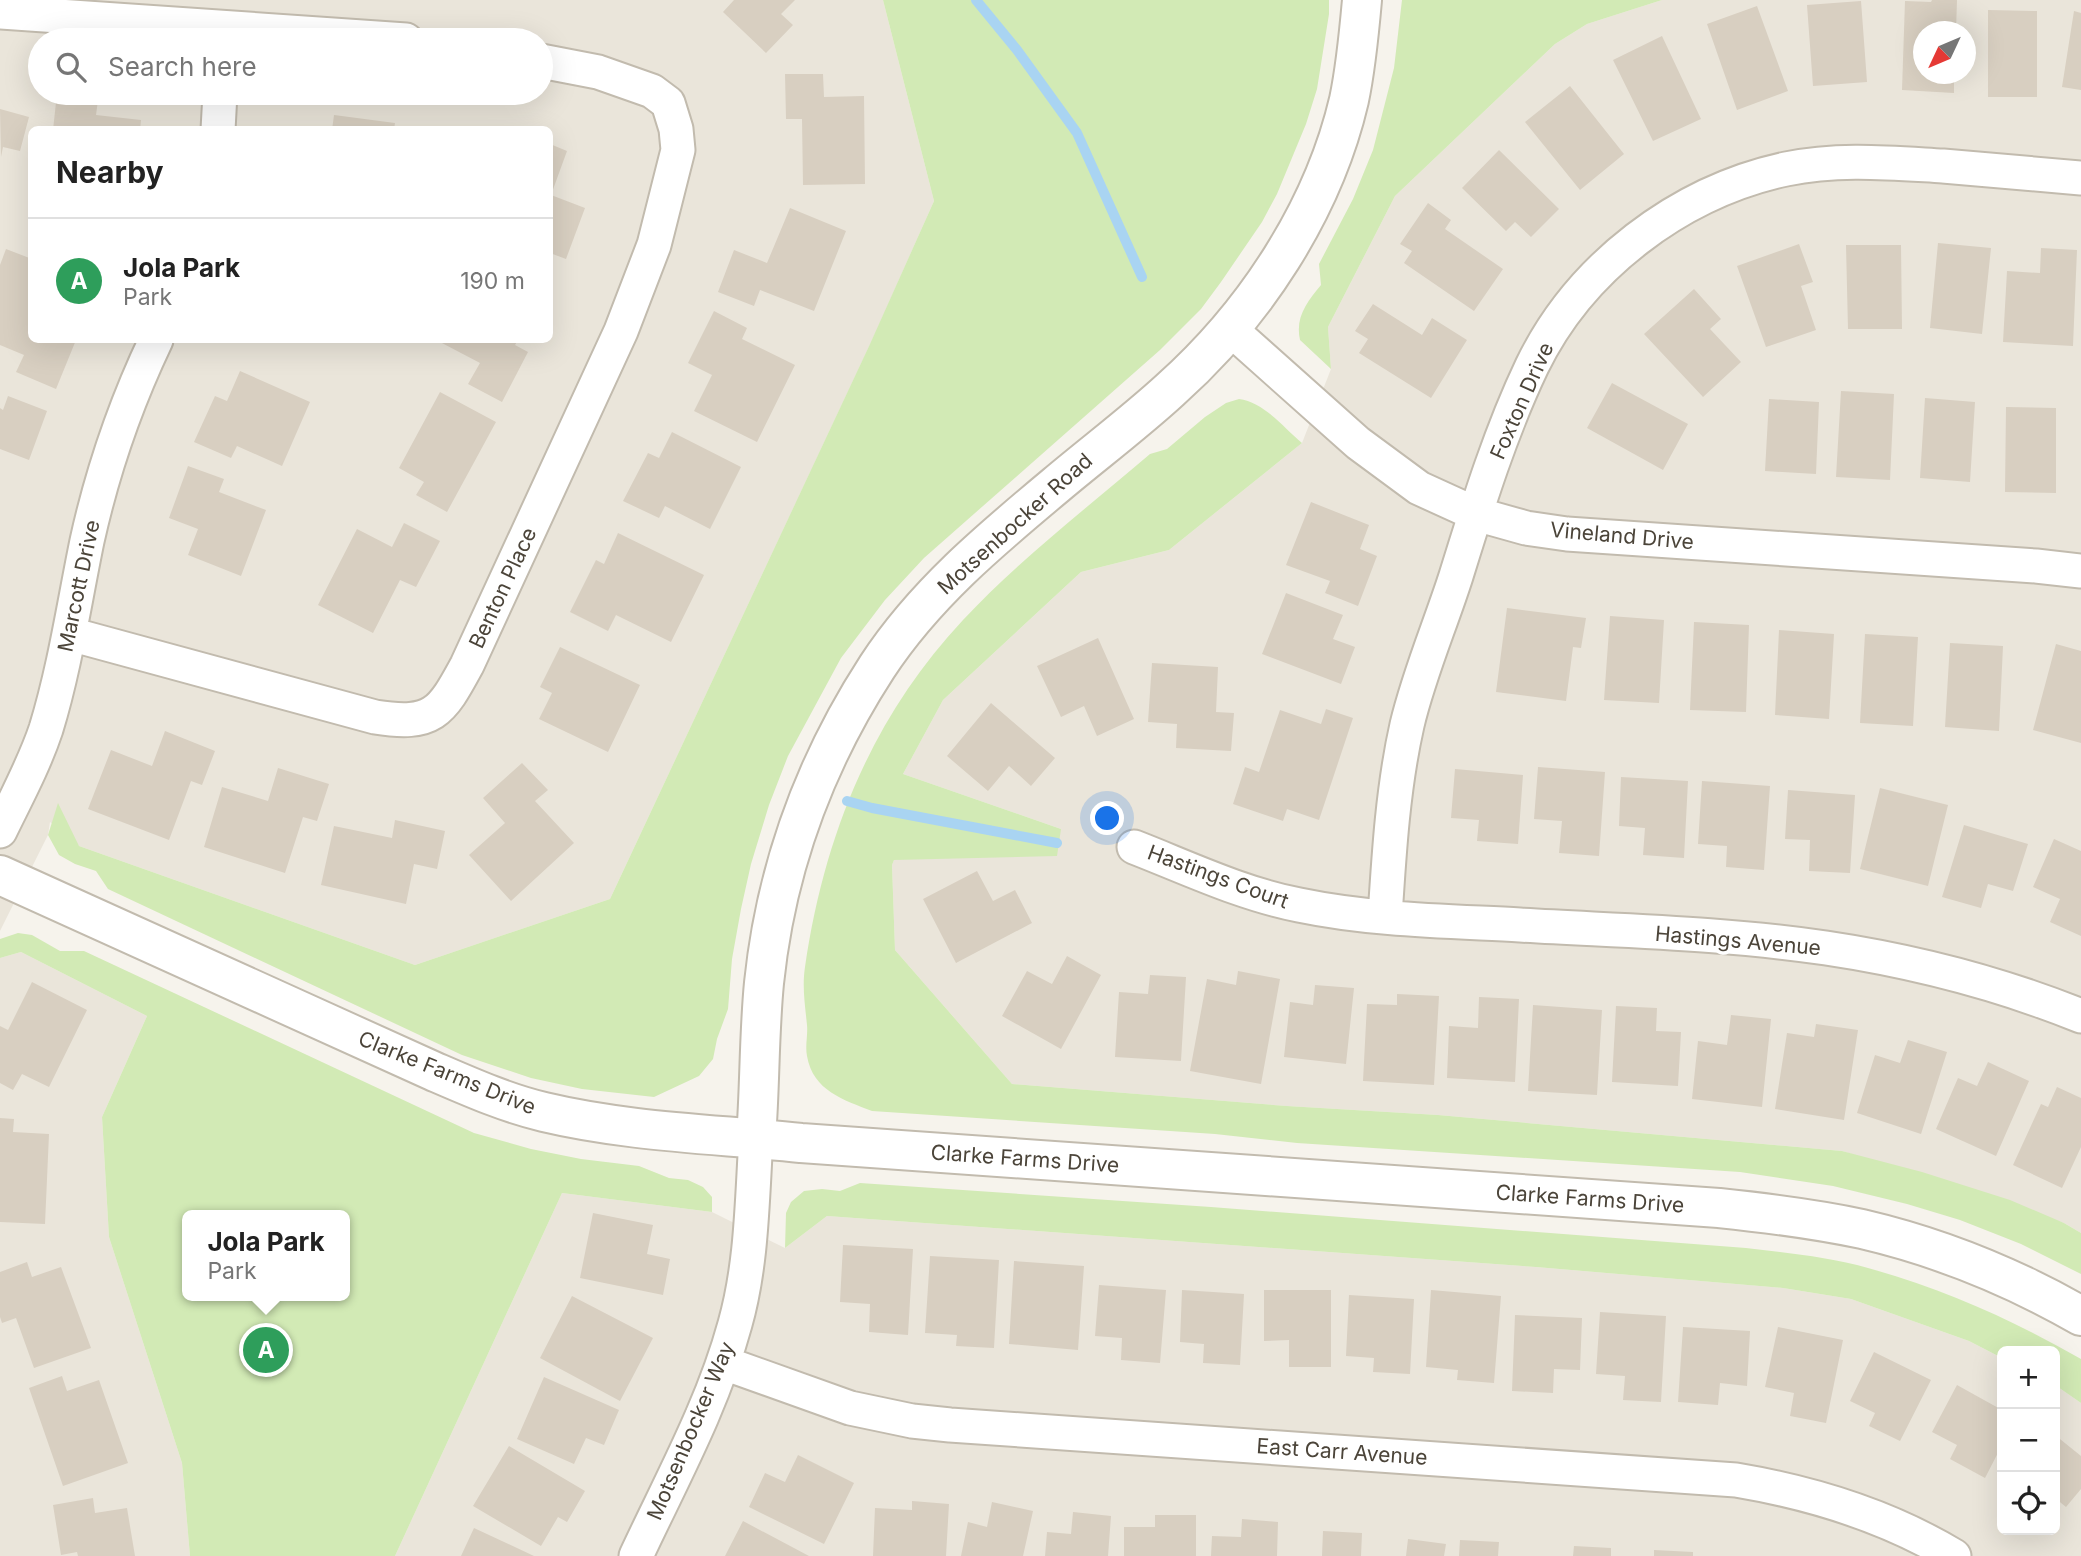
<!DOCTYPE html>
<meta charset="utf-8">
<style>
:root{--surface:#fff;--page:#f2f2f2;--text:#222;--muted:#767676;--line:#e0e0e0;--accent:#0f766e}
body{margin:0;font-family:Inter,sans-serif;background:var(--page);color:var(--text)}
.controls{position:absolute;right:21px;bottom:21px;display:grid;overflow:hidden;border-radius:10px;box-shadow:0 7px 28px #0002}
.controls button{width:63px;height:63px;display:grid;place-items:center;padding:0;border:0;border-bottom:2px solid var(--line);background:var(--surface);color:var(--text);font:35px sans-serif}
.compass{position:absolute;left:1913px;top:21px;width:63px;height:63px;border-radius:50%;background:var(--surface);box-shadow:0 7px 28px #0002;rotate:226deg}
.you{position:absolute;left:1108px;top:819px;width:24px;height:24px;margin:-18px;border:5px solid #fff;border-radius:50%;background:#1a73e8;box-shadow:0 0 0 10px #1a73e833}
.badge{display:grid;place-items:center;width:46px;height:46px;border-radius:50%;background:var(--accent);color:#fff;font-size:23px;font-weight:700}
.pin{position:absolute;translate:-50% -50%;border:4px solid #fff;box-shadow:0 2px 7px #0006}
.popup{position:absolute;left:182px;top:1210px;width:168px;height:91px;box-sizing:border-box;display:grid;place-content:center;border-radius:10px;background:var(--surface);filter:drop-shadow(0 2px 5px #0005);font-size:23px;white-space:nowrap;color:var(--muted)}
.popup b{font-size:26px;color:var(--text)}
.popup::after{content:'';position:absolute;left:50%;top:100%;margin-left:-14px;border:14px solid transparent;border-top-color:var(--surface)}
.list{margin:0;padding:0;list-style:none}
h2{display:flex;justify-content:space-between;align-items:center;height:91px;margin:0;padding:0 28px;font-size:30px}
h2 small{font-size:23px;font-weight:400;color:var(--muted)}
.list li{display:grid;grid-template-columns:46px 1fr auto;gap:21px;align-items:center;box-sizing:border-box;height:126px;padding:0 28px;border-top:2px solid var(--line)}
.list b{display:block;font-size:26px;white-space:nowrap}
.list p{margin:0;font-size:23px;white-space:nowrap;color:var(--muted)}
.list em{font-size:23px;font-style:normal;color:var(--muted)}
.icon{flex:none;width:38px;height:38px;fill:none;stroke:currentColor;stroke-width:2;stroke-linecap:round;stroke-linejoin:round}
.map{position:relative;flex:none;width:2081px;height:1556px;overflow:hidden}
.search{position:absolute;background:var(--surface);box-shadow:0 7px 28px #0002;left:28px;top:28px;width:525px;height:77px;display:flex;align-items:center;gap:18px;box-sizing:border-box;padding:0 24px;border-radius:38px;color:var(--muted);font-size:26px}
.panel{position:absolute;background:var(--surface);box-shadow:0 7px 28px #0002;left:28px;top:126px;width:525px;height:217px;border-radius:10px}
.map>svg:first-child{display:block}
.residential{fill:#eae5da;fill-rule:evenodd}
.green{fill:#d2eab5;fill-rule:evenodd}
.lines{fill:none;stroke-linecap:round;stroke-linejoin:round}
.stream{stroke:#a9d4f2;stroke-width:10}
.building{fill:#d8cfc1}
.minor-casing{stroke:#c2bbae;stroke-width:37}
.tertiary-casing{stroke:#c2bbae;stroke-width:42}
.minor{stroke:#fff;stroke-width:33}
.tertiary{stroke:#fff;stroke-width:38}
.labels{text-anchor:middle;stroke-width:7;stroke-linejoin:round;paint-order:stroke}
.street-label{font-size:21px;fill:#4b4439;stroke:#fff}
</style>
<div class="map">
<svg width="2081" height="1556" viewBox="0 0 2081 1556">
<rect width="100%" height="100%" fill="#f6f3ec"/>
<path class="residential" d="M0,0h883l51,201 -60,135 -264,563 -195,66 -336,-119 -29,-24 -2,13 -48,96zM40,40h501v53h-501zM32,130h518v210h-518z
M1662,0h419v1233l-17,-10 -222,-72 -404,-36 -151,-9 -275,-22 -117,-134 -3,-85 2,-5 167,-31 -158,-55 40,-74 138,-128 88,-22 133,-107 29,-74 -3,-42 67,-131 160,-152 32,-20zM1924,32h42v42h-42z
M21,952l126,64 -45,101 7,120 73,226 8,93h-190v-598z
M562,1193l150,19 73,36 42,-32 709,51 247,21 68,11 118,42 33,17v172h53v-145l26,18v153h-1686z"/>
<path class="green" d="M883,0h446v14l-12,75 -11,35 -29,70 -15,28 -41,60 -20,27 -41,41 -236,208 -39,42 -44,58 -53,98 -19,49 -18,59 -10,45 -9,50 -4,50 -11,30 -4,20 -14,17 -45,21 -72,-8 -51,-11 -69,-23 -354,-166 -12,-18 -21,-7 -16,-9 -11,-20 10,-32 21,43 336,119 195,-66 260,-555 64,-143z
M1402,0h260l-75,24 -32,20 -160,152 -67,131 3,42 -31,-29c-5,-23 7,-38 21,-55l-2,-21 34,-65 20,-49 21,-82z
M1239,399c25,3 45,29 63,44l-133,107 -88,22 -138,128 -40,74 158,55 -4,27 -163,4 -2,5 3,85 117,134 275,22 151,9 404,36 80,21 88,28 54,23 17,10v41l-60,-30 -61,-24 -53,-16 -74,-18 -93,-14 -443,-29 -82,-9 -343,-23c-28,-11 -59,-20 -65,-55 -2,-10 1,-21 0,-31 -2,-20 -5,-38 -2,-58 19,-131 67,-250 158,-347 57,-61 124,-112 187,-166l17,-5 38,-32 21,-14z
M18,933l14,2 28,16h24l390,182 57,16 50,10 58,7 30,12 19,2 15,7 9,10v15l-150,-19 -167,363h-205l-8,-93 -73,-226 -7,-120 45,-101 -126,-64 -21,6v-19zM187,1215h158v81h-158z
M860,1183l351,24 535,41c41,5 83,9 122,20 76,21 145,52 213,91v44l-26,-18v-34h-53v7l-33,-17 -118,-42 -68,-11 -247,-21 -709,-51 -42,32 1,-35 5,-11 13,-11 18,-2 18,2z"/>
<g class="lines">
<path class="stream" d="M976,0l41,50 60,83 65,144
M847,801l25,7 185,35"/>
</g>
<path class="building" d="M734,0h61l-14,14 12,11 -27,28 -43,-41z
M1932,0h25l-1,32h-32v42h30v19l-52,-3 3,-89 26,1z
M1861,1l6,81 -54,4 -6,-81z
M1757,6l31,85 -51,19 -30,-86z
M1988,10l49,1v86h-49z
M2074,11l7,2v77l-19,-3z
M1662,36l39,83 -48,22 -40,-81z
M785,74h38l1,23 40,-1 1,88 -62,1 -1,-66h-16z
M1570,86l54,68 -44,36 -55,-68z
M57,93h42l-3,22 45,5 -1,10h-87z
M0,109l29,8 -9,34 -17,-4 -2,10z
M334,115l61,8 -1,7h-62z
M550,144l17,7 -16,44 34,13 -19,51 -16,-6z
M1499,150l60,59 -28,28 -16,-15 -9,9 -44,-43z
M1428,203l23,17 -6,9 58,40 -29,42 -70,-48 8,-12 -12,-7z
M790,208l56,23 -32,80 -54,-21 -6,16 -36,-14 16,-42 33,13z
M1938,243l53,5 -9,86 -52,-6z
M1799,244l14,38 -12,4 15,44 -50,17 -29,-81z
M1846,245h55l1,84h-54z
M2041,248l36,2 -4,96 -70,-4 4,-71 33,2z
M6,249l26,10v81h44l-20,49 -40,-17 8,-17 -24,-10v-80z
M1694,289l27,30 -11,10 31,33 -38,35 -59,-63z
M1373,304l49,31 10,-17 35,22 -36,58 -72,-45 9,-14 -13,-8z
M714,311l33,17 -5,11 53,26 -38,77 -63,-31 18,-36 -24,-12z
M441,340h77l-3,5 13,7 -26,50 -34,-18 12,-21 -40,-21z
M240,371l70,31 -28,64 -45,-20 -6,12 -37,-16 21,-46 12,5z
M1612,383l76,41 -25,46 -76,-42z
M1841,391l53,3 -4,86 -54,-3z
M440,392l56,30 -49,90 -31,-17 8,-13 -25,-14z
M8,396l39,15 -18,49 -29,-11v-41l3,2z
M1925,398l50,4 -5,80 -50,-4z
M1769,399l50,3 -3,72 -51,-3z
M2006,407l50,1v85l-51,-1z
M672,432l69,35 -31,62 -45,-23 -6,12 -36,-17 25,-48 11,5z
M188,466l36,13 -5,13 47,18 -25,66 -53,-21 10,-26 -29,-11z
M1311,502l58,23 -9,24 17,7 -19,50 -33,-13 5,-12 -44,-16z
M404,523l36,18 -24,46 -16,-7 -27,53 -55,-28 39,-76 35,18z
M618,533l86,42 -33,67 -55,-27 -8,16 -38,-19 26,-52 8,4z
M1286,593l57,22 -10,24 22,8 -14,37 -79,-30z
M1507,608l79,10 -5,30 -8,-1 -7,54 -70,-9z
M1610,616l54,4 -5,83 -55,-3z
M1694,622l55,3 -3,87 -56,-2z
M1779,630l55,4 -5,85 -54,-4z
M1865,634l53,3 -5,89 -53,-3z
M1098,638l36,81 -37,17 -13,-30 -23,11 -24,-51z
M1950,643l53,3 -4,85 -54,-4z
M2056,644l25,7v92l-48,-13z
M560,647l80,38 -32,67 -69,-33 13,-26 -12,-6z
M1152,663l66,4 -2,45 18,1 -3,38 -55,-3 1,-24 -29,-2z
M991,703l64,55 -24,28 -22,-20 -21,25 -41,-35z
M1326,709l27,9 -34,102 -32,-11 -4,12 -50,-17 12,-37 14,5 21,-62 41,14z
M165,731l50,20 -13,34 -11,-4 -22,59 -81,-31 23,-59 41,16z
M522,763l26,27 -13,11 39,42 -63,58 -42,-46 36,-32 -22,-25z
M1538,767l67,5 -6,84 -40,-3 3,-32 -28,-2z
M278,768l51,16 -12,37 -14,-4 -18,56 -81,-26 18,-60 46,14z
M1455,769l68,6 -5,69 -41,-3 2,-21 -28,-2z
M1621,777l67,4 -4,77 -41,-3 2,-27 -26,-2z
M1702,781l68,5 -6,84 -38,-3 1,-21 -29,-2z
M1880,788l68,17 -20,81 -68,-17z
M1788,790l67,5 -5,78 -41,-2 1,-31 -25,-1z
M395,820l50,11 -8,38 -23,-5 -8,40 -85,-19 13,-59 58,12z
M1964,825l64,19 -15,47 -25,-7 -7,24 -39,-11z
M2054,839l27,12v85l-31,-14 10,-23 -27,-12z
M977,871l16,30 22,-11 17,33 -76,40 -33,-64z
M1067,956l34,19 -40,74 -59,-33 25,-45 25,13z
M1238,971l42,8 -19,105 -71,-13 17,-92 29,6z
M1150,975l36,2 -5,84 -66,-4 4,-65 29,2z
M32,982l55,28 -38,77 -27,-13 -9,16 -13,-7v-57l8,4z
M1315,985l39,3 -8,76 -62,-7 6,-55 23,3z
M1397,994l42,2 -5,89 -71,-4 4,-77 30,1z
M1479,997l40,2 -4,83 -68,-4 2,-52 29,2z
M1533,1005l69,5 -5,85 -69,-4z
M1616,1006l41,2 -1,23 25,1 -3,54 -66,-4z
M1731,1015l40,4 -9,88 -70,-8 6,-58 29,4z
M1816,1024l42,6 -14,90 -69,-11 12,-76 27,4z
M1908,1040l39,12 -26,82 -64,-21 18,-58 25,8z
M1988,1062l41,19 -33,75 -60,-27 22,-51 19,8z
M2057,1087l24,11v49l-19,41 -49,-23 28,-61 7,3z
M0,1118l14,1 -1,13 36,2 -4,90 -45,-2z
M593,1213l60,12 -6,29 23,5 -7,36 -83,-17z
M843,1245l70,4 -5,86 -39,-3 1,-28 -30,-2z
M930,1256l69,4 -5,88 -38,-2 1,-11 -32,-2z
M1014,1261l70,5 -6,84 -69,-6z
M27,1262l5,15 29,-10 30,81 -57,20 -18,-50 -14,5 -2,-6v-45z
M1099,1285l67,5 -6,73 -39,-3 1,-22 -27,-2z
M1182,1290l62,4 -4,71 -37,-2 1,-19 -24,-2z
M1264,1290h67v77h-42v-27l-25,1z
M1431,1290l70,6 -7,87 -37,-3 1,-10 -32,-3z
M1349,1295l65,4 -4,75 -37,-2 1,-14 -28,-2z
M572,1296l81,42 -33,63 -80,-43z
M1600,1312l66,4 -5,86 -38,-2 2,-24 -29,-2z
M1515,1315l67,3 -2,52 -26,-1 -1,24 -41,-2z
M1683,1327l67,4 -3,55 -27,-3 -2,22 -40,-3z
M1778,1327l65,13 -17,83 -36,-7 4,-23 -29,-6z
M1874,1352l57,28 -31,61 -31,-15 6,-13 -25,-12z
M62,1376l5,15 32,-11 29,83 -65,23 -34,-98z
M544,1377l75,33 -15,35 -18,-7 -12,26 -57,-25z
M1957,1385l45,25v35l-17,33 -35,-19 7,-14 -25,-13z
M2055,1435l26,21v33l-15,18 -11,-9z
M509,1446l76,45 -18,31 -9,-5 -17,29 -68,-40z
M798,1455l56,28 -30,61 -75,-37 16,-34 20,9z
M93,1498l2,15 32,-5 8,48h-57l-1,-4 -16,3 -8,-50z
M912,1501l37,3 -3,52h-73l2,-48 37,2z
M992,1502l41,9 -10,45h-62l7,-34 19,5z
M1073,1512l38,4 -3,40h-63l2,-24 24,2z
M1155,1515h41v41h-72v-29h31z
M1242,1519l36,3 -1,34h-66l1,-20 29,1z
M743,1521l66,35h-84z
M474,1528l60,28h-73z
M1323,1531l39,2 -1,23h-39z
M1408,1539l38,5 -2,12h-38z
M1460,1540l39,2 -1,14h-39z
M1574,1546l37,2v8h-38z
M1654,1550l39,2v4h-39z"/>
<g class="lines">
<g class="minor-casing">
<path id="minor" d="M0,12l406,28
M218,130l2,-37
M1229,328l129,115 61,45 57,26 50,14 41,6 469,32 45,5
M70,634l305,83c58,9 66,-4 92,-52l154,-334 33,-86 24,-95 -2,-21 -8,-26 -16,-12 -54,-19 -57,-11
M0,831c16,-33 34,-66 46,-102 19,-62 28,-125 41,-188 15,-68 39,-138 69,-201
M1134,847c54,21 108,47 165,58 72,15 147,16 221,20 101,6 205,8 306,23 87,13 173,35 255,68
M1385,917c4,-64 8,-130 22,-192 12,-51 33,-99 49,-149 22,-71 44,-143 76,-210 48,-99 147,-174 254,-197 53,-11 104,-6 157,-3 46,4 92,8 138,12
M724,1363l126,45 62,13 38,4 786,55c77,13 150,35 218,76
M636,1556c35,-75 77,-151 99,-232 17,-60 17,-124 21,-186"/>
</g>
<g class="tertiary-casing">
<path id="tertiary" d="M0,875l433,196c37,16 73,32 111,41 84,20 171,22 257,31l918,65c48,5 96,11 143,21 77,18 151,48 219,87
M756,1138c4,-52 3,-104 8,-155 12,-115 50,-219 113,-316 47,-72 113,-127 179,-182 38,-32 78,-62 114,-95 84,-75 153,-179 179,-290 7,-33 10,-66 13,-100"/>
</g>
<use href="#minor" class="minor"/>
<use href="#tertiary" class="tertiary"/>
</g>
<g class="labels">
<g class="street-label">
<text transform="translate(1522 401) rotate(-66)" y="7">Foxton Drive</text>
<text transform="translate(1015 524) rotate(-42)" y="7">Motsenbocker Road</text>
<text transform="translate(1622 536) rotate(5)" y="7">Vineland Drive</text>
<text transform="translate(79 586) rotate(-78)" y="7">Marcott Drive</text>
<text transform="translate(503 588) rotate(-65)" y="7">Benton Place</text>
<text transform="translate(1218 877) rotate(20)" y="7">Hastings Court</text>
<text transform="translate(1738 941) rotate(5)" y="7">Hastings Avenue</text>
<text transform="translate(447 1073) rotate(22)" y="7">Clarke Farms Drive</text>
<text transform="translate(1025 1159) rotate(4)" y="7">Clarke Farms Drive</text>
<text transform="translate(1590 1199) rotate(4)" y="7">Clarke Farms Drive</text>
<text transform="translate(691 1431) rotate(-67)" y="7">Motsenbocker Way</text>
<text transform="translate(1342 1452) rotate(4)" y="7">East Carr Avenue</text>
</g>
</g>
</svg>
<div class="controls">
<button>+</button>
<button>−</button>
<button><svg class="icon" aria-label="locate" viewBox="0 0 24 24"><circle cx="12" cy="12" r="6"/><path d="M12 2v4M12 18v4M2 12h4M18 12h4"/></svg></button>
</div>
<svg class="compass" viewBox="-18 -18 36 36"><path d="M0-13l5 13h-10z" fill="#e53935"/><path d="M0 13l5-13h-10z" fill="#767676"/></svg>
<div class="you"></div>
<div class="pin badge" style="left:266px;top:1350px;background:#2e9e5b">A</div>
<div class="popup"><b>Jola Park</b>Park</div>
<div class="search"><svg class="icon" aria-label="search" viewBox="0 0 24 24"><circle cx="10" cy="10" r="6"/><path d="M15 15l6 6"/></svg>Search here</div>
<section class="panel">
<h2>Nearby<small></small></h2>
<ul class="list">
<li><span class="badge" style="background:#2e9e5b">A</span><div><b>Jola Park</b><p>Park</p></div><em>190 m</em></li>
</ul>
</section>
</div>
